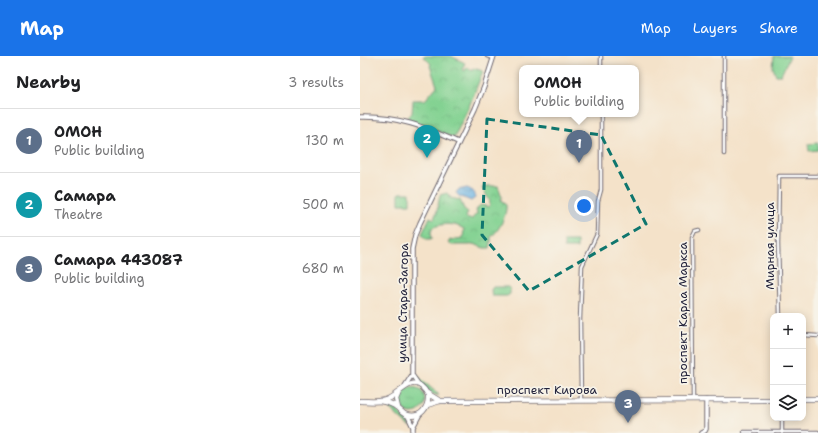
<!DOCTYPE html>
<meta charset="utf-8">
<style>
:root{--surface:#fff;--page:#f6f6f6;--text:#202124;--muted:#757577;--line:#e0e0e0;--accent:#1a73e8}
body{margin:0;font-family:"Shantell Sans",sans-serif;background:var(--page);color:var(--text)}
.controls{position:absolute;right:12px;bottom:12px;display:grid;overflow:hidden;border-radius:8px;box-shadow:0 2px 10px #0003}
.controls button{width:36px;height:36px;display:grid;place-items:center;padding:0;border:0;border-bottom:1px solid var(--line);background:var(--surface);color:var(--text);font:20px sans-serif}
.you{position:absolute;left:224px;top:150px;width:14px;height:14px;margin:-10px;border:3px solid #fff;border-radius:50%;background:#1a73e8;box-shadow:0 0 0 6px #1a73e833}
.badge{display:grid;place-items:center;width:26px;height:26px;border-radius:50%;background:var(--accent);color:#fff;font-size:13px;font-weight:700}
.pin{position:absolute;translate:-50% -33px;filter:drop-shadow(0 1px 2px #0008)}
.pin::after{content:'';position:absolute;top:21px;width:14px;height:12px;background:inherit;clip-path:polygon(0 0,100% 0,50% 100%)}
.popup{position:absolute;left:159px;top:9px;width:120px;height:52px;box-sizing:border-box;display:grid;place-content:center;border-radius:8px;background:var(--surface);filter:drop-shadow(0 1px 3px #0005);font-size:13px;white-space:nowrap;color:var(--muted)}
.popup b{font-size:15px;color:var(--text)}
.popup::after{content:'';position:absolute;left:50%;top:100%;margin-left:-8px;border:8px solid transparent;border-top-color:var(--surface)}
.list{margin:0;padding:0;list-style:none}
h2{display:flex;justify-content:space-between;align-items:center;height:52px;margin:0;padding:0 16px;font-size:17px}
h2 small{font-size:13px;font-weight:400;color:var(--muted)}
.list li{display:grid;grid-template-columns:26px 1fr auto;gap:12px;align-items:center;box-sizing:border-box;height:64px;padding:0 16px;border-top:1px solid var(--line)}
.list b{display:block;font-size:15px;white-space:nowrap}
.list p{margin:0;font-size:13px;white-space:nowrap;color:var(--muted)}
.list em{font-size:13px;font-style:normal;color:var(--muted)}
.icon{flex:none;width:22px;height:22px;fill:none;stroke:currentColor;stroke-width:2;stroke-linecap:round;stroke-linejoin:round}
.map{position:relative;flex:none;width:458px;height:377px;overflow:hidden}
header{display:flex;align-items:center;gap:24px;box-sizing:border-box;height:56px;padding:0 20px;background:var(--accent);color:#fff}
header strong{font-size:19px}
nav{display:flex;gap:22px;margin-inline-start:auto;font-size:14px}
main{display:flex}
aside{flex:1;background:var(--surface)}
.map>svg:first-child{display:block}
.grass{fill:url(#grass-tufts);stroke:#527a66}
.park{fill:url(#park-crowns);stroke:#527a66}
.garden{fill:#83d292;stroke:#527a66}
.water{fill:url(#water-waves);stroke:#476a8f}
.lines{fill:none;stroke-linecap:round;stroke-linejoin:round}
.street-casing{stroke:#6c656d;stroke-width:4.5}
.secondary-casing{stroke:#6c656d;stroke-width:5.5}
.primary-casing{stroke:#6c656d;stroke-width:6}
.street{stroke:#fff;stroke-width:2.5}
.secondary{stroke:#fff;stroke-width:3.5}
.primary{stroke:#fff;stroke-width:4.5}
.marked{fill:none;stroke:#0f766e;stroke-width:3;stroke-dasharray:8 5;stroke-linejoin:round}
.labels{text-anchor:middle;stroke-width:3.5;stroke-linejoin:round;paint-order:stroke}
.street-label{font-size:12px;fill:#22223b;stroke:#f7f3e8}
</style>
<header>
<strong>Map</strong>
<nav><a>Map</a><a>Layers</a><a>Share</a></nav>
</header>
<main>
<aside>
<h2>Nearby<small>3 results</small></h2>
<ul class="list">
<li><span class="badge" style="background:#5c6f8a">1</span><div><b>ОМОН</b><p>Public building</p></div><em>130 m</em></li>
<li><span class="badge" style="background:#0f9aa8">2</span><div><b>Самара</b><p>Theatre</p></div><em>500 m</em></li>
<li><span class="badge" style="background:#5c6f8a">3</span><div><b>Самара 443087</b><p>Public building</p></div><em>680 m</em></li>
</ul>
</aside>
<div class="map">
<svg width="458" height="377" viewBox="0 0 458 377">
<defs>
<pattern id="grass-tufts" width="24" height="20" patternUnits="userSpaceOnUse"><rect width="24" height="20" fill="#83d292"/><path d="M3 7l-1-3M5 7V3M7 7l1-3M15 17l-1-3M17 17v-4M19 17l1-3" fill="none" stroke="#71b47f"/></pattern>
<pattern id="park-crowns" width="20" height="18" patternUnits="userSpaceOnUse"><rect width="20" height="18" fill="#83d292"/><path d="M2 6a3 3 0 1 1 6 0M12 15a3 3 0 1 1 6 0" fill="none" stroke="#71b47f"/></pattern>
<pattern id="water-waves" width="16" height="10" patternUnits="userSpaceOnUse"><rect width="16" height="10" fill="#6cb3e3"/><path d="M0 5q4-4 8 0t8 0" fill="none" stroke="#5891b9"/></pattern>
</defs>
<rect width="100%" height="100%" fill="#f7f3e8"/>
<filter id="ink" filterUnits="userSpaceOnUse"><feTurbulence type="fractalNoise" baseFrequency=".025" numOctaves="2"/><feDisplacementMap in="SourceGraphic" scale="8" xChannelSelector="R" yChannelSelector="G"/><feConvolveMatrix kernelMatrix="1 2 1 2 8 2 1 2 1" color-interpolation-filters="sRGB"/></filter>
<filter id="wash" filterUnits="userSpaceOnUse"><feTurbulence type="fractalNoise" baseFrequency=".012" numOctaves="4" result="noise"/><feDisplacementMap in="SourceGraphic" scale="16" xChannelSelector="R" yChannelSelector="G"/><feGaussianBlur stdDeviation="0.9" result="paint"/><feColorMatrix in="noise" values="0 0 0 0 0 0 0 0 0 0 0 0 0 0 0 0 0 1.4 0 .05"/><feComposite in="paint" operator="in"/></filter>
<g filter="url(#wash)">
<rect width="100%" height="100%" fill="#f4e2c9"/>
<path class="grass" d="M54,317l25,22c-9,1 -24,-13 -25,-22z
M39 344a13 13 0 1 1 26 0a13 13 0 1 1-26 0Z"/>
<path class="park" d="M63,0h28l14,7 -3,6 3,2 2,-4 5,3 1,-2 10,3 -13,33 -16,34 -45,-17 -1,-4 4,-4 1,-13h12l12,-14 -7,-20 1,-2z
M124,130h14l4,11 -1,3 5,5c1,10 -7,26 -15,32v5l-1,6h-6l-10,-4 -4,1h-18l-4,-2 2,-3 13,-2 1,-9c-9,-6 -23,-6 -32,-1l-1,4 1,7h-6l-4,-5 8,-17 4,2 3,-8 3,-16 7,-2 3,3v2l10,2 4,9 4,3 -2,5 2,2h4l5,-6 -1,-2 2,-4 3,-2 8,2 1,-6 -8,-13z
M39,137h11v11h-11z
M30,350c8,3 16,13 20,20h-2l-18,-17z"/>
<path class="garden" d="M414,0h16l-9,19h-5l-3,-7z
M458,87v7l-9,1 -1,-7z
M204,185h13v7h-13z
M133,231h15l2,2v5l-3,2h-15l-1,-6z"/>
<path class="water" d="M107,132c5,2 9,4 8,10l-4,3 -12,-5 -3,-3 2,-3z"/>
</g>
<g filter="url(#ink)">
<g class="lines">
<g class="street-casing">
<path id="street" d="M127,0l6,2
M364,0v98
M241,12v-12
M420,260l-2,-72 1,-68h39
M443,279l15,1
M221,344l-1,-81 2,-53 15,-32 1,-33 3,-11v-76
M333,344l-1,-163 3,-6 4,-1
M384,376h74
M422,377v-15"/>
</g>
<g class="secondary-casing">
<path id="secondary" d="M0,61c39,-1 64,10 98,25
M59,329l-7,-10v-126l3,-14 5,-12 55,-114 9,-22 10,-31
M45,330l7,-11
M48,360l5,11v6
M53,371l7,-13
M341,377l4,-2 1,-2v-29"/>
</g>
<g class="primary-casing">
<path id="primary" d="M67,337l13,8
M443,343h15
M0,345c9,0 20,2 28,-2 14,-6 26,-29 40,-4 1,12 -7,24 -21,20 -5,-1 -7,-6 -12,-9 -4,-3 -10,-4 -15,-5
M67,349l13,-4 333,-1
M38,352l-2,-9 3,-7"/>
</g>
<use href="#street" class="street"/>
<use href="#secondary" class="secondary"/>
<use href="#primary" class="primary"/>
</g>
</g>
<path class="marked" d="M127,63l114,16 45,89 -117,67 -47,-56z"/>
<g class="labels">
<g class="street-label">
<text transform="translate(410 190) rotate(-90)" y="4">Мирная улица</text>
<text transform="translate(43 247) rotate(-89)" y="4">улица Стара-Загора</text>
<text transform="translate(323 257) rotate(-90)" y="4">проспект Карла Маркса</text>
<text x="187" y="338">проспект Кирова</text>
</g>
</g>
</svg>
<div class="controls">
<button>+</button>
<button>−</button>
<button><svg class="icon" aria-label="layers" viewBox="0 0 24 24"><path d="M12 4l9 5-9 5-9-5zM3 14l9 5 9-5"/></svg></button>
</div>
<div class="you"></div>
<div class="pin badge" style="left:219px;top:107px;background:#5c6f8a">1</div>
<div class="popup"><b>ОМОН</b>Public building</div>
<div class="pin badge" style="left:67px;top:102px;background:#0f9aa8">2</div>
<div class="pin badge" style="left:268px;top:367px;background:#5c6f8a">3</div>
</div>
</main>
